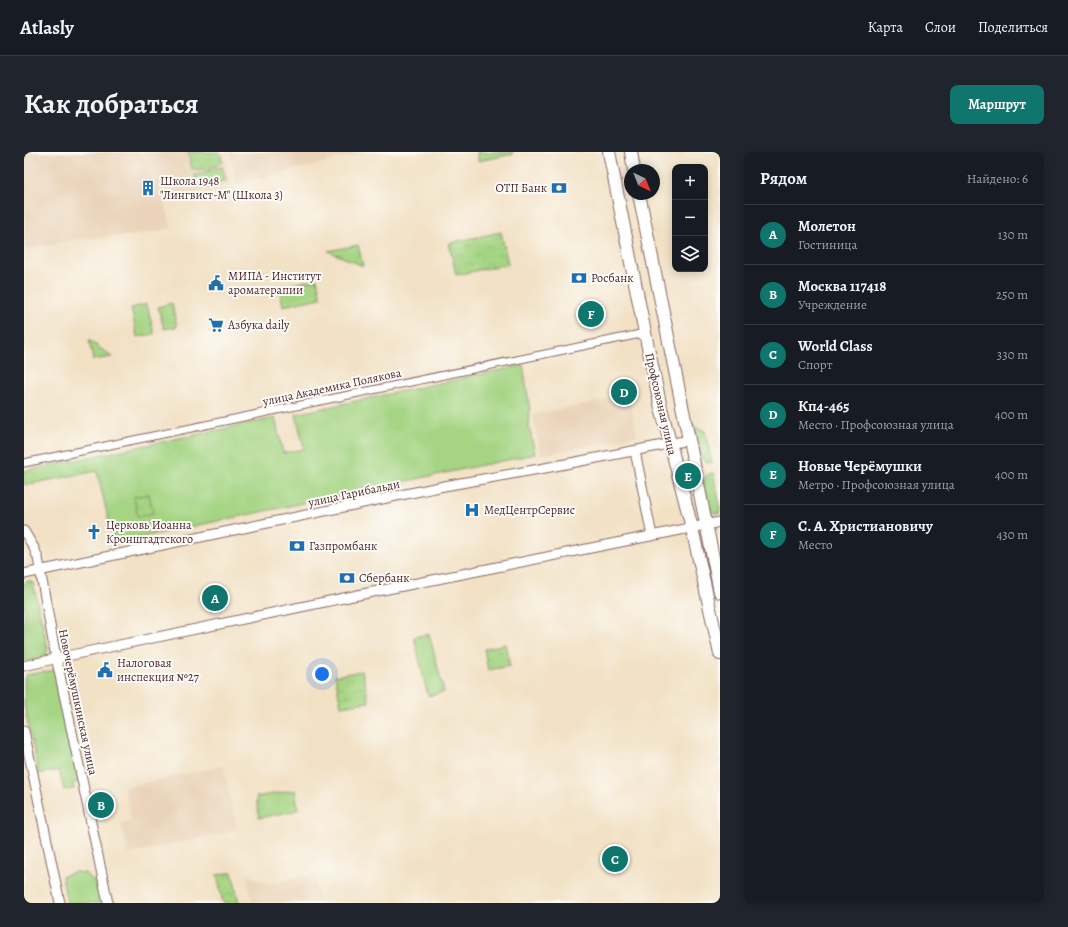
<!DOCTYPE html>
<html lang="ru">
<meta charset="utf-8">
<style>
:root{--surface:#171b24;--page:#20242c;--text:#f1f3f6;--muted:#9ea1a6;--line:#363941;--accent:#0f766e}
body{margin:0;font-family:Alegreya,serif;background:var(--page);color:var(--text)}
.controls{position:absolute;right:12px;top:12px;display:grid;overflow:hidden;border-radius:8px;box-shadow:0 2px 10px #0003}
.controls button{width:36px;height:36px;display:grid;place-items:center;padding:0;border:0;border-bottom:1px solid var(--line);background:var(--surface);color:var(--text);font:20px sans-serif}
.compass{position:absolute;left:600px;top:12px;width:36px;height:36px;border-radius:50%;background:var(--surface);box-shadow:0 2px 10px #0003;rotate:137deg}
.you{position:absolute;left:298px;top:522px;width:14px;height:14px;margin:-10px;border:3px solid #fff;border-radius:50%;background:#1a73e8;box-shadow:0 0 0 6px #1a73e833}
.badge{display:grid;place-items:center;width:26px;height:26px;border-radius:50%;background:var(--accent);color:#fff;font-size:13px;font-weight:700}
.pin{position:absolute;translate:-50% -50%;border:2px solid #fff;box-shadow:0 1px 4px #0006}
.list{margin:0;padding:0;list-style:none}
h2{display:flex;justify-content:space-between;align-items:center;height:52px;margin:0;padding:0 16px;font-size:17px}
h2 small{font-size:13px;font-weight:400;color:var(--muted)}
.list li{display:grid;grid-template-columns:26px 1fr auto;gap:12px;align-items:center;box-sizing:border-box;height:60px;padding:0 16px;border-top:1px solid var(--line)}
.list b{display:block;font-size:15px;white-space:nowrap}
.list p{margin:0;font-size:13px;white-space:nowrap;color:var(--muted)}
.list em{font-size:13px;font-style:normal;color:var(--muted)}
.icon{flex:none;width:22px;height:22px;fill:none;stroke:currentColor;stroke-width:2;stroke-linecap:round;stroke-linejoin:round}
.map{position:relative;flex:none;width:696px;height:751px;overflow:hidden;border-radius:8px}
header{display:flex;align-items:center;gap:24px;box-sizing:border-box;height:56px;padding:0 20px;background:var(--surface);border-bottom:1px solid var(--line)}
header strong{font-size:19px}
nav{display:flex;gap:22px;margin-inline-start:auto;font-size:14px}
.intro{display:flex;align-items:center;justify-content:space-between;box-sizing:border-box;height:96px;padding:0 24px}
h1{margin:0;font-size:28px}
.button{padding:10px 18px;border-radius:8px;background:var(--accent);color:#fff;font-size:14px;font-weight:700}
main{display:flex;gap:24px;padding:0 24px}
aside{flex:1;background:var(--surface);border-radius:8px;box-shadow:0 2px 10px #0003}
.map>svg:first-child{display:block}
.built{fill:#ead3b8}
.grass{fill:#a5d483;stroke:#787a57}
.park{fill:url(#park-crowns);stroke:#787a57}
.lines{fill:none;stroke-linecap:round;stroke-linejoin:round}
.minor-casing{stroke:#856361;stroke-width:9}
.tertiary-casing{stroke:#856361;stroke-width:11}
.primary-casing{stroke:#856361;stroke-width:14}
.minor{stroke:#fff;stroke-width:7}
.tertiary{stroke:#fff;stroke-width:9}
.primary{stroke:#fff;stroke-width:12}
.labels{text-anchor:middle;stroke-width:4;stroke-linejoin:round;paint-order:stroke}
.poi-label{font-size:12px;fill:#4a1f2b;stroke:#fdfcf7;text-anchor:start}
.street-label{font-size:12px;fill:#4a1f2b;stroke:#fdfcf7}
</style>
<header>
<strong>Atlasly</strong>
<nav><a>Карта</a><a>Слои</a><a>Поделиться</a></nav>
</header>
<div class="intro"><h1>Как добраться</h1><a class="button">Маршрут</a></div>
<main>
<div class="map">
<svg width="696" height="751" viewBox="0 0 696 751">
<defs>
<pattern id="park-crowns" width="20" height="18" patternUnits="userSpaceOnUse"><rect width="20" height="18" fill="#a5d483"/><path d="M2 6a3 3 0 1 1 6 0M12 15a3 3 0 1 1 6 0" fill="none" stroke="#90b671"/></pattern>
</defs>
<rect width="100%" height="100%" fill="#fdfcf7"/>
<filter id="ink" filterUnits="userSpaceOnUse"><feTurbulence type="fractalNoise" baseFrequency=".025" numOctaves="2"/><feDisplacementMap in="SourceGraphic" scale="8" xChannelSelector="R" yChannelSelector="G"/><feConvolveMatrix kernelMatrix="1 2 1 2 8 2 1 2 1" color-interpolation-filters="sRGB"/></filter>
<filter id="wash" filterUnits="userSpaceOnUse"><feTurbulence type="fractalNoise" baseFrequency=".012" numOctaves="4" result="noise"/><feDisplacementMap in="SourceGraphic" scale="16" xChannelSelector="R" yChannelSelector="G"/><feGaussianBlur stdDeviation="0.9" result="paint"/><feColorMatrix in="noise" values="0 0 0 0 0 0 0 0 0 0 0 0 0 0 0 0 0 1.4 0 .05"/><feComposite in="paint" operator="in"/></filter>
<g filter="url(#wash)">
<rect width="100%" height="100%" fill="#f2e1c5"/>
<path class="built" d="M0,0h199l7,32 -66,17 8,27 -35,7 -59,4 -54,11z
M206,0h136l-129,32z
M605,243l8,41 -96,19 -8,-40z
M199,614l14,64 -109,24 -7,-31 11,-2 -8,-34z
M222,721l21,11 46,-10 7,29h-67z"/>
<path class="grass" d="M164,0h32l2,10c-9,7 -18,8 -30,7z
M453,0h36v2l-35,7z
M198,15l4,13 -29,7 -2,-12z
M293,127l4,19 -38,8 -4,-19z
M148,151l5,24 -13,2 -6,-22z
M123,152l7,30 -17,3 -6,-29z
M499,213l7,45 -1,16 6,28 -421,89 -17,-72 -73,14v-14l251,-53 8,35 21,-4 -8,-35z
M665,267l6,8 10,4 7,32 -6,-1 -9,-7z
M689,321l7,32v8c-5,1 -9,-1 -12,-5 -1,-7 -7,-26 -3,-31 2,-3 5,-3 8,-4z
M5,429l4,2 15,66 -3,7 -17,6 -4,-1v-78z
M405,482l15,58 -16,4 -14,-59z
M31,518l25,112 -7,1 1,6 -10,1 -5,-20 -20,4 -15,-68v-29l2,-2z
M271,638l3,20 -39,8 -3,-21z
M51,720l10,1 11,10 5,20h-34l-5,-27z"/>
<path class="park" d="M477,80l7,32 -52,11 -7,-32z
M334,93l5,21 -35,-15z
M65,188l23,17 -19,3z
M125,342l4,19 -15,4 -4,-20z
M481,492l5,22 -22,4 -4,-21z
M338,519l7,31 -28,4 -6,-30z
M208,720l7,31h-16l-6,-28z"/>
</g>
<g filter="url(#ink)">
<g class="lines">
<g class="minor-casing">
<path id="minor" d="M0,311l621,-130"/>
</g>
<g class="tertiary-casing">
<path id="tertiary" d="M611,299l17,85
M0,379l10,17 4,10 16,89 54,256
M0,422l420,-88 101,-18 144,-28
M0,514l43,-10 291,-61 362,-73
M0,579l36,172"/>
</g>
<g class="primary-casing">
<path id="primary" d="M585,0l36,181 16,75 31,120 28,126
M607,0l3,18
M615,42l81,398"/>
</g>
<use href="#minor" class="minor"/>
<use href="#tertiary" class="tertiary"/>
<use href="#primary" class="primary"/>
</g>
</g>
<defs>
<g id="building-bare" transform="scale(1.2)"><path d="M-4-6H4V6H1V3H-1V6H-4ZM-2.5-4.3h1.7v1.8h-1.7ZM.8-4.3h1.7v1.8H.8ZM-2.5-1h1.7V.8h-1.7ZM.8-1h1.7V.8H.8Z" fill="#1f6fb2" stroke="#fdfcf7" stroke-width="2.5" paint-order="stroke"/></g>
<g id="bank-bare" transform="scale(1.2)"><path d="M-6-4H6V4H-6ZM0-2.3a2.3 2.3 0 1 0 0 4.6a2.3 2.3 0 1 0 0-4.6Z" fill="#1f6fb2" stroke="#fdfcf7" stroke-width="2.5" paint-order="stroke"/></g>
<g id="civic-bare" transform="scale(1.2)"><path d="M-.6-6.5H3V-4.5H.6V-3L4-1V1h2V6H-6V1h2V-1L-.6-3ZM-1.2 2.5V6h2.4V2.5Z" fill="#1f6fb2" stroke="#fdfcf7" stroke-width="2.5" paint-order="stroke"/></g>
<g id="supermarket-bare" transform="scale(1.2)"><path d="M-6-5.5h2.5l.6 2H6L4.5 2H-2.5L-4.4-4H-6ZM-1.5 3.2a1.3 1.3 0 1 0 .1 0ZM3 3.2a1.3 1.3 0 1 0 .1 0Z" fill="#1f6fb2" stroke="#fdfcf7" stroke-width="2.5" paint-order="stroke"/></g>
<g id="hospital-bare" transform="scale(1.2)"><path d="M-5-5h3v3.5h4V-5h3V5h-3V1.5h-4V5h-3Z" fill="#1f6fb2" stroke="#fdfcf7" stroke-width="2.5" paint-order="stroke"/></g>
<g id="church-bare" transform="scale(1.2)"><path d="M-1.2-6h2.4v3.5h3.3v2.4h-3.3V6h-2.4V-.1h-3.3v-2.4h3.3Z" fill="#1f6fb2" stroke="#fdfcf7" stroke-width="2.5" paint-order="stroke"/></g>
</defs>
<g fill-rule="evenodd">
<use href="#building-bare" x="124" y="36"/>
<use href="#bank-bare" x="535" y="36"/>
<use href="#bank-bare" x="555" y="126"/>
<use href="#civic-bare" x="192" y="131"/>
<use href="#supermarket-bare" x="192" y="173"/>
<use href="#hospital-bare" x="448" y="358"/>
<use href="#church-bare" x="70" y="380"/>
<use href="#bank-bare" x="273" y="394"/>
<use href="#bank-bare" x="323" y="426"/>
<use href="#civic-bare" x="81" y="518"/>
</g>
<g class="labels">
<g class="poi-label">
<text x="136" y="33">Школа 1948<tspan x="136" dy="14">"Лингвист-М" (Школа 3)</tspan></text>
<text x="523" y="40" text-anchor="end">ОТП Банк</text>
<text x="204" y="128">МИПА - Институт<tspan x="204" dy="14">ароматерапии</tspan></text>
<text x="567" y="130">Росбанк</text>
<text x="204" y="177">Азбука daily</text>
<text x="460" y="362">МедЦентрСервис</text>
<text x="82" y="377">Церковь Иоанна<tspan x="82" dy="14">Кронштадтского</tspan></text>
<text x="285" y="398">Газпромбанк</text>
<text x="335" y="430">Сбербанк</text>
<text x="93" y="515">Налоговая<tspan x="93" dy="14">инспекция №27</tspan></text>
</g>
<g class="street-label">
<text transform="translate(308 235) rotate(-12)" y="4">улица Академика Полякова</text>
<text transform="translate(637 252) rotate(77)" y="4">Профсоюзная улица</text>
<text transform="translate(330 341) rotate(-12)" y="4">улица Гарибальди</text>
<text transform="translate(54 550) rotate(78)" y="4">Новочерёмушкинская улица</text>
</g>
</g>
</svg>
<div class="controls">
<button>+</button>
<button>−</button>
<button><svg class="icon" aria-label="layers" viewBox="0 0 24 24"><path d="M12 4l9 5-9 5-9-5zM3 14l9 5 9-5"/></svg></button>
</div>
<svg class="compass" viewBox="-18 -18 36 36"><path d="M0-13l5 13h-10z" fill="#e53935"/><path d="M0 13l5-13h-10z" fill="#9ea1a6"/></svg>
<div class="you"></div>
<div class="pin badge" style="left:191px;top:446px">A</div>
<div class="pin badge" style="left:77px;top:653px">B</div>
<div class="pin badge" style="left:591px;top:707px">C</div>
<div class="pin badge" style="left:600px;top:240px">D</div>
<div class="pin badge" style="left:664px;top:324px">E</div>
<div class="pin badge" style="left:567px;top:162px">F</div>
</div>
<aside>
<h2>Рядом<small>Найдено: 6</small></h2>
<ul class="list">
<li><span class="badge">A</span><div><b>Молетон</b><p>Гостиница</p></div><em>130 m</em></li>
<li><span class="badge">B</span><div><b>Москва 117418</b><p>Учреждение</p></div><em>250 m</em></li>
<li><span class="badge">C</span><div><b>World Class</b><p>Спорт</p></div><em>330 m</em></li>
<li><span class="badge">D</span><div><b>Кп4-465</b><p>Место · Профсоюзная улица</p></div><em>400 m</em></li>
<li><span class="badge">E</span><div><b>Новые Черёмушки</b><p>Метро · Профсоюзная улица</p></div><em>400 m</em></li>
<li><span class="badge">F</span><div><b>С. А. Христиановичу</b><p>Место</p></div><em>430 m</em></li>
</ul>
</aside>
</main>
